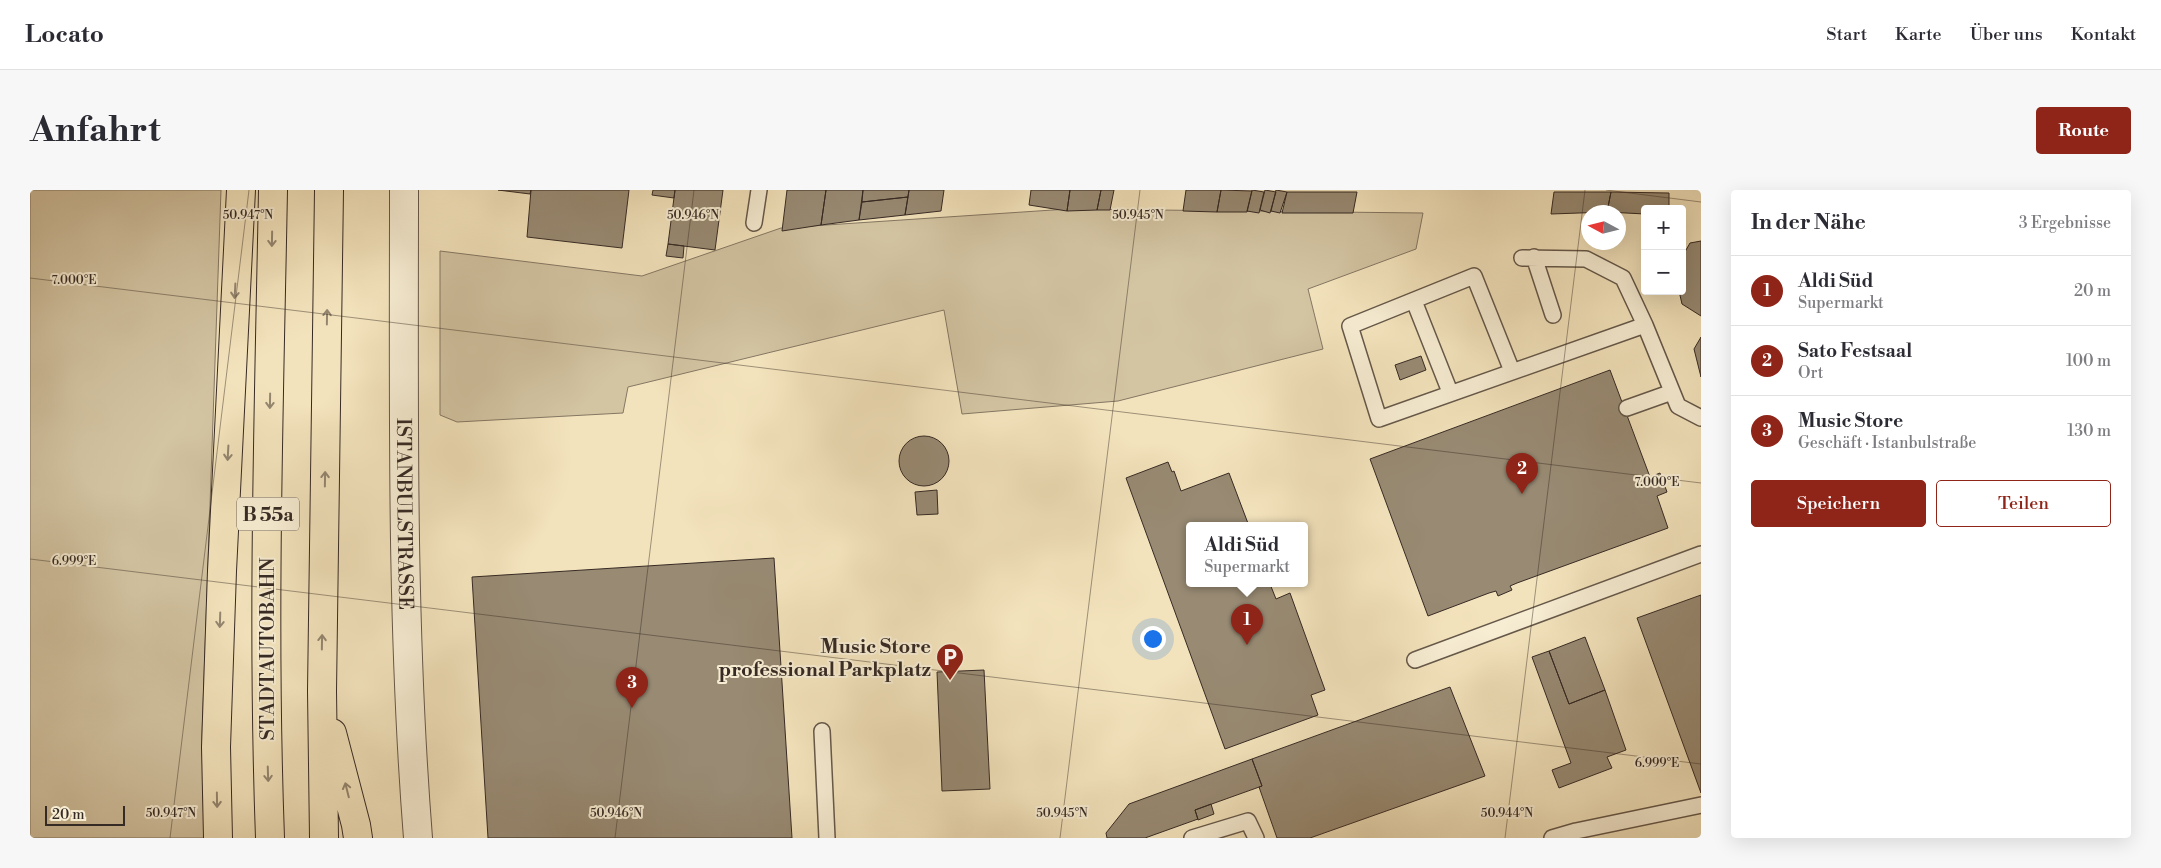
<!DOCTYPE html>
<html lang="de">
<meta charset="utf-8">
<style>
:root{--surface:#fff;--page:#f7f7f7;--text:#2b2b33;--muted:#7c7c81;--line:#e1e1e2;--accent:#8f2418}
body{margin:0;font-family:"Libre Bodoni",serif;background:var(--page);color:var(--text)}
.controls{position:absolute;right:15px;top:15px;display:grid;overflow:hidden;border-radius:5px;box-shadow:0 5px 20px #0002}
.controls button{width:45px;height:45px;display:grid;place-items:center;padding:0;border:0;border-bottom:1px solid var(--line);background:var(--surface);color:var(--text);font:25px sans-serif}
.compass{position:absolute;left:1551px;top:15px;width:45px;height:45px;border-radius:50%;background:var(--surface);box-shadow:0 5px 20px #0002;rotate:277deg}
.scale{position:absolute;left:15px;bottom:12px;width:80px;box-sizing:border-box;padding-left:5px;border:2px solid #362a24;border-top:0;font-size:14px;line-height:18px;white-space:nowrap;color:#362a24;-webkit-text-stroke:4px #f7edd3;paint-order:stroke}
.you{position:absolute;left:1122px;top:448px;width:18px;height:18px;margin:-12px;border:4px solid #fff;border-radius:50%;background:#1a73e8;box-shadow:0 0 0 8px #1a73e833}
.badge{display:grid;place-items:center;width:32px;height:32px;border-radius:50%;background:var(--accent);color:#fff;font-size:16px;font-weight:700}
.pin{position:absolute;translate:-50% -41px;filter:drop-shadow(0 1px 2px #0008)}
.pin::after{content:'';position:absolute;top:26px;width:18px;height:15px;background:inherit;clip-path:polygon(0 0,100% 0,50% 100%)}
.popup{position:absolute;left:1156px;top:332px;width:122px;height:65px;box-sizing:border-box;display:grid;place-content:center;border-radius:5px;background:var(--surface);filter:drop-shadow(0 1px 4px #0005);font-size:16px;white-space:nowrap;color:var(--muted)}
.popup b{font-size:19px;color:var(--text)}
.popup::after{content:'';position:absolute;left:50%;top:100%;margin-left:-10px;border:10px solid transparent;border-top-color:var(--surface)}
.list{margin:0;padding:0;list-style:none}
h2{display:flex;justify-content:space-between;align-items:center;height:65px;margin:0;padding:0 20px;font-size:21px}
h2 small{font-size:16px;font-weight:400;color:var(--muted)}
.list li{display:grid;grid-template-columns:32px 1fr auto;gap:15px;align-items:center;box-sizing:border-box;height:70px;padding:0 20px;border-top:1px solid var(--line)}
.list b{display:block;font-size:19px;white-space:nowrap}
.list p{margin:0;font-size:16px;white-space:nowrap;color:var(--muted)}
.list em{font-size:16px;font-style:normal;color:var(--muted)}
.actions{display:flex;gap:10px;padding:15px 20px}
.actions a{flex:1;padding:11px 0;border:1px solid var(--accent);border-radius:5px;text-align:center;font-size:18px;color:var(--accent)}
.actions .main{background:var(--accent);color:#fff}
.map{position:relative;flex:none;width:1671px;height:648px;overflow:hidden;border-radius:5px}
header{display:flex;align-items:center;gap:30px;box-sizing:border-box;height:70px;padding:0 25px;background:var(--surface);border-bottom:1px solid var(--line)}
header strong{font-size:24px}
nav{display:flex;gap:28px;margin-inline-start:auto;font-size:18px}
.intro{display:flex;align-items:center;justify-content:space-between;box-sizing:border-box;height:120px;padding:0 30px}
h1{margin:0;font-size:35px}
.button{padding:12px 22px;border-radius:5px;background:var(--accent);color:#fff;font-size:18px;font-weight:700}
main{display:flex;gap:30px;padding:0 30px}
aside{flex:1;background:var(--surface);border-radius:5px;box-shadow:0 5px 20px #0002}
.map>svg:first-child{display:block}
.green{fill:#d3c4a2;stroke:#847763}
.building{fill:#988a73;stroke:#362a24}
.lines{fill:none;stroke-linecap:round;stroke-linejoin:round}
.lane-casing{stroke:#65584a;stroke-width:18}
.street-casing{stroke:#65584a;stroke-width:30}
.highway-casing{stroke:#362a24;stroke-width:30}
.lane{stroke:#f7edd3;stroke-width:15}
.street{stroke:#f7edd3;stroke-width:28}
.highway{stroke:#f3e3bc;stroke-width:28}
.oneway{stroke:#948670}
.ticks{fill:none;stroke:#362a24;stroke-width:1;stroke-opacity:0.45}
.labels{text-anchor:middle;stroke-width:4;stroke-linejoin:round;paint-order:stroke}
.shield{fill:#f7edd3;stroke:#706458;stroke-width:1}
.shield-label{font-size:19px;font-weight:bold;fill:#362a24}
.street-label{font-size:20px;fill:#362a24;stroke:#f7edd3}
.poi-label{font-size:20px;font-weight:bold;fill:#362a24;stroke:#f7edd3;text-anchor:end}
.ticks-label{font-size:12px;text-anchor:middle;fill:#362a24;stroke:#f7edd3;stroke-width:4;stroke-linejoin:round;paint-order:stroke}
</style>
<header>
<strong>Locato</strong>
<nav><a>Start</a><a>Karte</a><a>Über uns</a><a>Kontakt</a></nav>
</header>
<div class="intro"><h1>Anfahrt</h1><a class="button">Route</a></div>
<main>
<div class="map">
<svg width="1671" height="648" viewBox="0 0 1671 648">
<rect width="100%" height="100%" fill="#f3e3bc"/>
<filter id="stains"><feTurbulence type="fractalNoise" baseFrequency=".004" numOctaves="4"/><feColorMatrix values="0 0 0 0 .2 0 0 0 0 .09 0 0 0 0 .02 0 0 0 .5 -.17"/></filter>
<radialGradient id="worn" r=".72"><stop offset=".6" stop-color="#630" stop-opacity="0"/><stop offset="1" stop-color="#630" stop-opacity=".3"/></radialGradient>
<path class="green" d="M0,0h191l-19,545 2,103h-174z
M1038,19l355,4 -7,36 -108,40 15,60 -205,52 -156,13 -18,-104 -316,77 -5,26 -166,9 -17,-7v-164l202,25 139,-48z"/>
<path class="building" d="M468,0h33l-1,4z
M501,0h98l-7,58 -95,-11z
M623,0h22l-1,8 -22,-3z
M645,0h48l-8,60 -47,-6z
M757,0h39l-5,35 -39,6z
M796,0h37l-4,30 -38,5z
M833,0h46l-1,7 -46,5z
M879,0h35l-3,21 -36,4z
M1001,0h39l-3,21 -38,-6z
M1040,0h31l-4,20 -30,1z
M1071,0h13l-4,20h-13z
M1156,0h35l-4,22 -34,-1z
M1191,0l31,1 -5,21h-30z
M1222,0l12,2 -5,21 -12,-2z
M1235,0l11,2 -6,21 -10,-3z
M1246,0l11,2 -7,21 -9,-2z
M1257,2h70l-4,21h-71z
M1524,2h57l-4,20 -56,2z
M1581,2l58,1v16h-24v5l-38,-2z
M878,7l-3,18 -46,5 3,-18z
M1671,51v75l-19,-12 -3,-13h3v-34l8,-14z
M638,54l16,2 -1,12 -17,-2z
M1671,147v40l-7,-28z
M1391,166l5,14 -26,10 -5,-15z
M1580,180l40,107 10,-4 7,19 -10,4 11,32 -151,55 -7,3 2,4 -14,6 -2,-5 -7,2 -61,23 -58,-157z
M869 271a25 25 0 1 1 50 0a25 25 0 1 1-50 0Z
M1138,272l4,10 2,-1 7,20 48,-18 20,53h-59v58h80l6,15 14,-6 35,97 -14,5 7,20 -93,34 -99,-271z
M907,300l1,24 -21,1 -2,-23z
M744,368l18,280h-304l-16,-261z
M1671,405v198l-64,-175z
M1555,447l20,53 -36,14 -20,-53z
M1519,461l20,53 36,-14 21,60 -19,7 5,11 -53,20 -7,-18 19,-7 -39,-106z
M954,480l6,119 -48,2 -5,-119z
M1420,497l35,89 -175,62h-33l-18,-51 3,-1 -10,-27z
M1222,569l10,27 -67,24 3,9 -53,19h-38l-1,-5 23,-29z
M1181,614l3,10 -16,6 -3,-10z"/>
<g class="lines">
<g class="lane-casing">
<path id="lane" d="M724,33l5,-33
M1504,67l19,58
M1492,68l64,1 37,19 22,47 33,81 23,12
M1384,111l36,91
M1482,181l-38,-95 -124,50 29,93 266,-94
M1597,218l45,-16
M1385,470l286,-106
M792,541l5,107
M1162,648l56,-17 8,17
M1522,648l24,-7 125,-26"/>
</g>
<g class="street-casing">
<g id="street">
<path id="s1" d="M374,0c0,216 -3,433 14,648"/>
</g>
</g>
<g class="highway-casing">
<path id="highway" d="M302,543l24,92 2,13
M188,648l-2,-91 6,-176 19,-381
M240,648c-8,-216 -1,-432 3,-648
M294,648l-2,-147 7,-501"/>
</g>
<use href="#lane" class="lane"/>
<use href="#street" class="street"/>
<use href="#highway" class="highway"/>
</g>
<defs><path id="oneway-shaft" d="M-6 0H5M1.5-3L5.5 0L1.5 3" fill="none" stroke-width="1.6" stroke-linecap="round" stroke-linejoin="round" transform="scale(1.25)"/></defs>
<g class="oneway">
<use href="#oneway-shaft" transform="translate(242 49) rotate(91)"/>
<use href="#oneway-shaft" transform="translate(205 101) rotate(93)"/>
<use href="#oneway-shaft" transform="translate(297 127) rotate(-89)"/>
<use href="#oneway-shaft" transform="translate(240 211) rotate(91)"/>
<use href="#oneway-shaft" transform="translate(198 263) rotate(93)"/>
<use href="#oneway-shaft" transform="translate(295 289) rotate(-89)"/>
<use href="#oneway-shaft" transform="translate(190 430) rotate(92)"/>
<use href="#oneway-shaft" transform="translate(292 452) rotate(-89)"/>
<use href="#oneway-shaft" transform="translate(238 584) rotate(88)"/>
<use href="#oneway-shaft" transform="translate(317 600) rotate(-104)"/>
<use href="#oneway-shaft" transform="translate(187 610) rotate(89)"/>
</g>
<path class="ticks" d="M1576,0l95,12M0,88l1671,205M0,369l1671,205M140,648l79,-648M585,648l79,-648M1030,648l80,-648M1475,648l80,-648"/>
<defs>
<g id="parking-pin" transform="scale(1.4375)"><path d="M0 17L-7.5 6A9.5 9.5 0 1 1 7.5 6Z" fill="#8f2418" stroke="#f7edd3"/><path d="M-3.5-5.5H1a3.5 3.5 0 0 1 0 7H-1V5.5H-3.5ZM-1-3.4V-.6H.8a1.4 1.4 0 0 0 0-2.8Z" fill="#fff"/></g>
</defs>
<g fill-rule="evenodd">
<use href="#parking-pin" x="920" y="467"/>
</g>
<g class="labels">
<rect class="shield" x="207" y="307.5" width="62" height="33" rx="4"/>
<g class="shield-label">
<text x="238" y="331">B 55a</text>
</g>
<g class="street-label">
<text dy="7" stroke="none"><textPath href="#s1" startOffset="324">ISTANBULSTRASSE</textPath></text>
<text transform="translate(237 459) rotate(-90)" y="7">STADTAUTOBAHN</text>
</g>
<g class="poi-label">
<text x="901" y="463">Music Store<tspan x="901" dy="23">professional Parkplatz</tspan></text>
</g>
</g>
<g class="ticks-label">
<text x="218" y="29">50.947°N</text>
<text x="663" y="29">50.946°N</text>
<text x="1108" y="29">50.945°N</text>
<text x="44" y="94">7.000°E</text>
<text x="1627" y="296">7.000°E</text>
<text x="44" y="375">6.999°E</text>
<text x="1627" y="577">6.999°E</text>
<text x="141" y="627">50.947°N</text>
<text x="586" y="627">50.946°N</text>
<text x="1032" y="627">50.945°N</text>
<text x="1477" y="627">50.944°N</text>
</g>
<rect width="100%" height="100%" filter="url(#stains)"/>
<rect width="100%" height="100%" fill="url(#worn)"/>
</svg>
<div class="controls">
<button>+</button>
<button>−</button>
</div>
<svg class="compass" viewBox="-18 -18 36 36"><path d="M0-13l5 13h-10z" fill="#e53935"/><path d="M0 13l5-13h-10z" fill="#7c7c81"/></svg>
<div class="scale">20 m</div>
<div class="you"></div>
<div class="pin badge" style="left:1217px;top:455px">1</div>
<div class="popup"><b>Aldi Süd</b>Supermarkt</div>
<div class="pin badge" style="left:1492px;top:304px">2</div>
<div class="pin badge" style="left:602px;top:518px">3</div>
</div>
<aside>
<h2>In der Nähe<small>3 Ergebnisse</small></h2>
<ul class="list">
<li><span class="badge">1</span><div><b>Aldi Süd</b><p>Supermarkt</p></div><em>20 m</em></li>
<li><span class="badge">2</span><div><b>Sato Festsaal</b><p>Ort</p></div><em>100 m</em></li>
<li><span class="badge">3</span><div><b>Music Store</b><p>Geschäft · Istanbulstraße</p></div><em>130 m</em></li>
</ul>
<div class="actions"><a class="main">Speichern</a><a>Teilen</a></div>
</aside>
</main>
